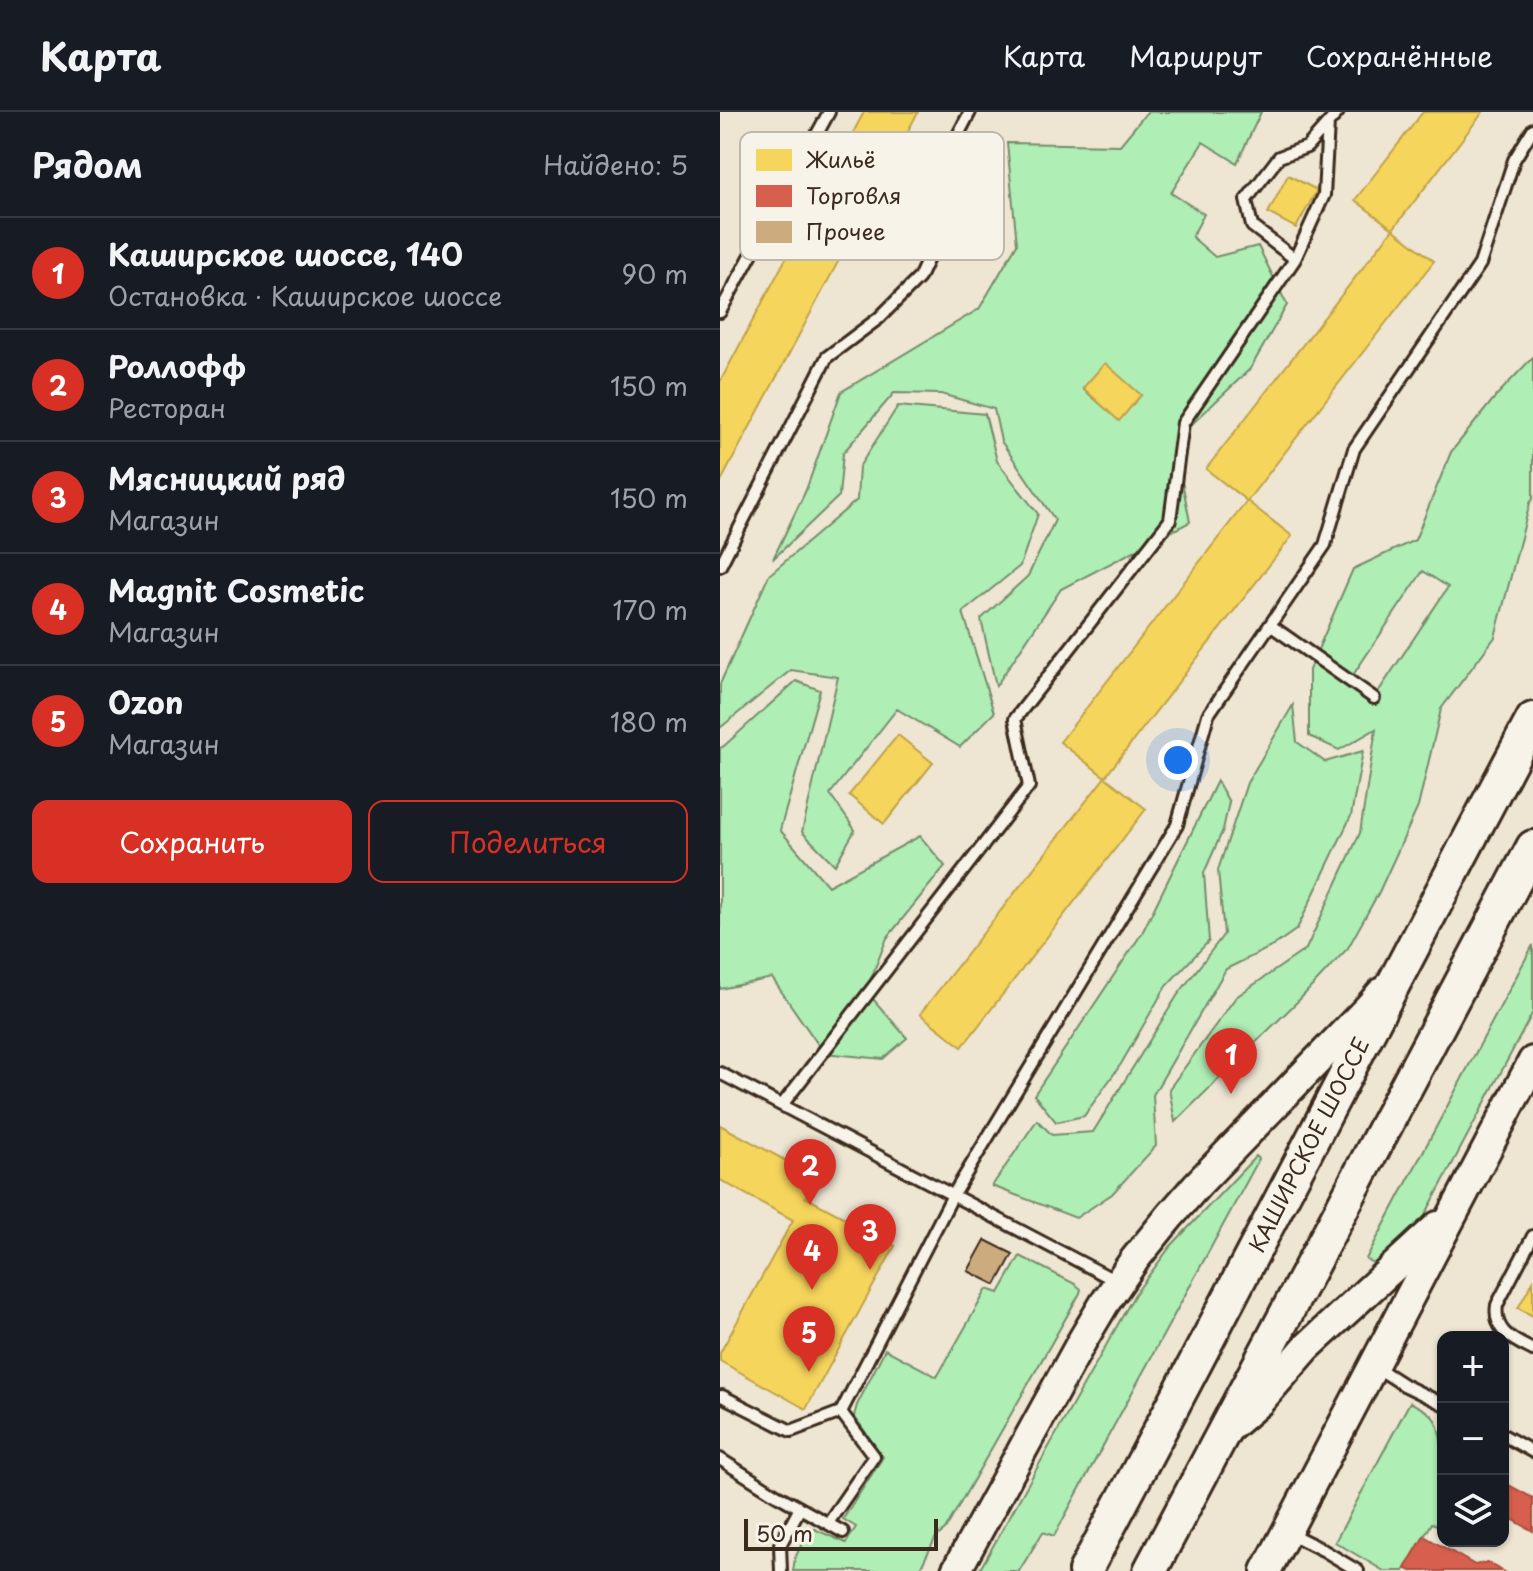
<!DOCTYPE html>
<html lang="ru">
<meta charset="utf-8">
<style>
:root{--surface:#171b24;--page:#20242c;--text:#f1f3f6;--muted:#9ea1a6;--line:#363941;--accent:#d93025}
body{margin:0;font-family:"Playpen Sans",sans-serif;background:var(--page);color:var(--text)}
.controls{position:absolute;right:24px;bottom:24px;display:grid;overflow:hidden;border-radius:16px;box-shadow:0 2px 6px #0004}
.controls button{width:72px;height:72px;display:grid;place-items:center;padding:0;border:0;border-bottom:2px solid var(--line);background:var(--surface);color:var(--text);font:40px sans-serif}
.scale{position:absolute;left:24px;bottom:20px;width:194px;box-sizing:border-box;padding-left:8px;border:4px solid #3b2a1e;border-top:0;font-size:22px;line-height:28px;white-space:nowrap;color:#3b2a1e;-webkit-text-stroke:6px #f7f3e8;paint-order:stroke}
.you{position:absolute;left:458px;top:648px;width:28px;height:28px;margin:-20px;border:6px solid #fff;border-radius:50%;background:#1a73e8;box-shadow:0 0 0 12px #1a73e833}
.badge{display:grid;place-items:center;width:52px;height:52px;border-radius:50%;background:var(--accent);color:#fff;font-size:26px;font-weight:700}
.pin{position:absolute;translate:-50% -66px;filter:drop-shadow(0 2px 4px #0008)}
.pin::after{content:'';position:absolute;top:42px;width:28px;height:24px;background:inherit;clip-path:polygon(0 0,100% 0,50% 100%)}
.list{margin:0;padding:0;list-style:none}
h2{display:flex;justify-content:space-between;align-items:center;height:104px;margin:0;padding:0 32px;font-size:34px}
h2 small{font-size:26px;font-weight:400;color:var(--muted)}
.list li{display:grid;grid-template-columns:52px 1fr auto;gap:24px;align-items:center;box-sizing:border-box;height:112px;padding:0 32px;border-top:2px solid var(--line)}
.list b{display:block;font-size:30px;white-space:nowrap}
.list p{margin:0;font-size:26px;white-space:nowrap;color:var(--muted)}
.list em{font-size:26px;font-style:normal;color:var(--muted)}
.actions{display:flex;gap:16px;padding:24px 32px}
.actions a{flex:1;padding:18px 0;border:2px solid var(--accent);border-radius:16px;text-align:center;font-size:28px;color:var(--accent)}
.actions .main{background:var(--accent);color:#fff}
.icon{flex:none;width:44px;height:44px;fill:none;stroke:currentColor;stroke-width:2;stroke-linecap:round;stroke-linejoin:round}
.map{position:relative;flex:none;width:813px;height:1459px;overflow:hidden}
header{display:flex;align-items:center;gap:48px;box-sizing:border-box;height:112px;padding:0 40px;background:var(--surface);border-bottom:2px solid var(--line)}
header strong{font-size:38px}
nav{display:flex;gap:44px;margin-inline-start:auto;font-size:28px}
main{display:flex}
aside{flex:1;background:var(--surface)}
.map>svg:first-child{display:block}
.green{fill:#afeeb5;stroke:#758c6a;stroke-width:2;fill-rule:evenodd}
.homes{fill:#f6d55c;stroke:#bea249;stroke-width:2}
.shops{fill:#d6604d;stroke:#a8503f;stroke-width:2}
.building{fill:#ccac7f;stroke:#3b2a1e;stroke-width:2}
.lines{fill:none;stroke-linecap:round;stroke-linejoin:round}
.lane-casing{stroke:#3b2a1e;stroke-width:16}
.secondary-casing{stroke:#3b2a1e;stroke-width:34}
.primary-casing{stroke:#3b2a1e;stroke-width:38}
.lane{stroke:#f7f3e8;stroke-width:10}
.secondary{stroke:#f7f3e8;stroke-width:28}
.primary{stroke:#f7f3e8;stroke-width:32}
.labels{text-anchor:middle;stroke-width:8;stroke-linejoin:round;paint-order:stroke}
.street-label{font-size:22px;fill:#3b2a1e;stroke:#f7f3e8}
.key{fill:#f7f3e8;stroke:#bfb7ab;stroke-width:2}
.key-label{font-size:22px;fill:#3b2a1e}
</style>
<header>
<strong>Карта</strong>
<nav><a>Карта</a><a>Маршрут</a><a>Сохранённые</a></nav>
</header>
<main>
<aside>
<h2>Рядом<small>Найдено: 5</small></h2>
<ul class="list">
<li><span class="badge">1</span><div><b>Каширское шоссе, 140</b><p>Остановка · Каширское шоссе</p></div><em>90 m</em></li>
<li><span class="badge">2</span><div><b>Роллофф</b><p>Ресторан</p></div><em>150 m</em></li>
<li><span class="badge">3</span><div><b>Мясницкий ряд</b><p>Магазин</p></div><em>150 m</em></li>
<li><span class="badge">4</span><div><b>Magnit Cosmetic</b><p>Магазин</p></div><em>170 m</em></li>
<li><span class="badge">5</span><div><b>Ozon</b><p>Магазин</p></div><em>180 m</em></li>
</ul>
<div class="actions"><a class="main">Сохранить</a><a>Поделиться</a></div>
</aside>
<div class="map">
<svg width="813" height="1459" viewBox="0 0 813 1459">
<rect width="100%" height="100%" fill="#eee5d3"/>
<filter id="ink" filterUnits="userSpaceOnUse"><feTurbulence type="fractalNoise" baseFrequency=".0125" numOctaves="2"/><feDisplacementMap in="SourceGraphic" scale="16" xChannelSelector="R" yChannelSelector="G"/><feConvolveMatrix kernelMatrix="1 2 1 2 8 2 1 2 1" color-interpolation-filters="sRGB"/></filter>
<g filter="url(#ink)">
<path class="green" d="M427,0h114l-24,51 -34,-21 -32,51 33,21 -12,23 23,20 43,-11 29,59 -37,64 -76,72 16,81 -129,67 -65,97 -15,-67 47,-43 27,-56 -54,-79 -7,-32 -53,-15 -47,-1 -51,60 -4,43 -66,63 33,-69 35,-98 138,-83 38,-65 -10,-101 113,2zM385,252l36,31 -22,25 -36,-31z
M813,245v142l-3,4 -35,134 -54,72 -23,98 -39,85 -31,56 -48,51 -125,123 -6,-33 67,-92 70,-48 54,-116 16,-104 -37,21 -30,-14v-66l44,-101 62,-29 36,-88 45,-56zM703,459l25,16 -74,111 -25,-17z
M178,294l87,8 12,47 41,53 -18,52 -57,46 31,101 -34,34 -63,-38 -67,85 25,36 -20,35 -33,-33 36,-155 -47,-7 -71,58v-44l49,-109 88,-75 2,-33z
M76,569l24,9 -40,140 48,56 92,-50 25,30 -58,72 -21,53 41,47 -24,21 -59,-6 -52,-75 -52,11v-241l4,-2z
M573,593l4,37 28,20 38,-11 -12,65 -54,113 -24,17 -47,23 -73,126 3,51 -44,48 -36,24 -84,-32 45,-66 15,15 41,-3 84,-136 47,-62 -6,-64 29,-87z
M497,669l12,21 -6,28 -19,43 5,68 -43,45 -45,78 -37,52 -28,6 -22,-27 108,-162z
M813,833v67l-119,224 -33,32 -15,-9z
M536,1044l3,3 -205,377 -11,-4 -24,39h-40l156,-277 35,-47z
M300,1144l55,28 6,5 -1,4 -135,237 -9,7 -17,34h-126l2,-13 15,-31 36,16 10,-16 -13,-8 40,-62 -29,-41 3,-11 28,-56 52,28 50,-88 12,4z
M690,1290c8,5 20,9 25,18 12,21 8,82 8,108l-11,-5 -28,48h-20l-49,-29z"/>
<path class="homes" d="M144,0h54l-198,371v-101z
M703,0h60l-90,117 -38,-29z
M568,63l29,15 -21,38 -28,-15z
M673,117l41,32 -187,240 -41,-32z
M385,251l36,32 -22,26 -36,-33z
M527,389l45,35 -187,241 -45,-35z
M178,623l35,28 -49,61 -35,-29z
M385,665l41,32 -184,238 -42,-33z
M0,1013l96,52 -11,20 49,26 7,-13 32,18 -7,13 9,5 -89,163 -86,-48v-8l73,-133 -73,-40z
M813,1169v35l-15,-8z"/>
<path class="shops" d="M783,1370l30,16v33l-30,-17z
M704,1424l51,29 12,-3 16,9h-92l-6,-3z"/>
<path class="building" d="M265,1128l28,14 -17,31 -28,-14z"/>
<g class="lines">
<g class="lane-casing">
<path id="lane" d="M575,147l29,-64 4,-72
M0,200l109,-200
M0,454l107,-209 52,-39 40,-40 24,-52 5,-72 22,-42
M550,513l104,73
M0,961l398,209
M62,993l247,-319 -14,-67 155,-199 13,-97 112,-164 -43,-33 -6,-26 33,-43 28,-10 31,-35
M813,1124l-36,69c-4,27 16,35 36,45
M656,1255l28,18 39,19
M2,1284l69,35 50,-19 112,-217 224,-370 31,-110 117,-170 29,-96 126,-185 34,-104 19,-31
M783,1323l30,17
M0,1347l55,35 68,38
M108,1411l46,-67 -33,-44
M569,1421l34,17 35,21
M61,1459l-1,-26 20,-37"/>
</g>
<g class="secondary-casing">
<path id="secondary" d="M510,1315l29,-25 47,-54 132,-122
M236,1459l126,-230 22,-37 31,-45 35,-43 27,-31 173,-179 11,-13
M546,1459l267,-510"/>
</g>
<g class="primary-casing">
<path id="primary" d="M365,1459c152,-283 297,-569 448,-852
M430,1459l383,-724"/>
</g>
<use href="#lane" class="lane"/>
<use href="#secondary" class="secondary"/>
<use href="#primary" class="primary"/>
</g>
</g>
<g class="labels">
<g class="street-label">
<text transform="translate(589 1033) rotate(-63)" y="8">КАШИРСКОЕ ШОССЕ</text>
</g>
</g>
<rect x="20" y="20" width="264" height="128" rx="12" class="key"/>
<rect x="36" y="37" width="36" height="22" fill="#f6d55c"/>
<rect x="36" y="73" width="36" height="22" fill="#d6604d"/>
<rect x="36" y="109" width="36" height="22" fill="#ccac7f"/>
<g class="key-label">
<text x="86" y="56">Жильё</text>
<text x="86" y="92">Торговля</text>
<text x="86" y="128">Прочее</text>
</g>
</svg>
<div class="controls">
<button>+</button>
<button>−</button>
<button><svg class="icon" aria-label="layers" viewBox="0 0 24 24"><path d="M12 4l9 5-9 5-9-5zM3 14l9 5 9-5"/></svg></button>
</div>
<div class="scale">50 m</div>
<div class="you"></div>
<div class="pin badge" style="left:511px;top:982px">1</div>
<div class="pin badge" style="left:90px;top:1093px">2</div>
<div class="pin badge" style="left:150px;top:1158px">3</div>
<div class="pin badge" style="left:92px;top:1178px">4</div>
<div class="pin badge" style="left:89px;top:1260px">5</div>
</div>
</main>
